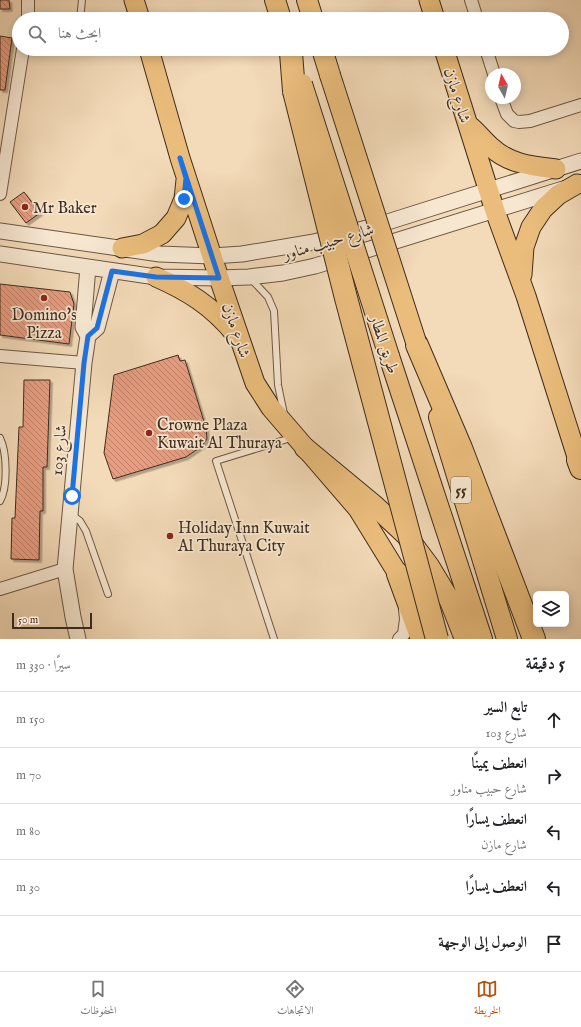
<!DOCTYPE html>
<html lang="ar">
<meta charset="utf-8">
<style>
:root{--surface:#fff;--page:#f6f6f6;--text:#202124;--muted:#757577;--line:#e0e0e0;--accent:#b45309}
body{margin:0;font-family:"IM FELL English",Amiri,serif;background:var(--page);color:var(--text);direction:rtl}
.controls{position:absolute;right:12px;bottom:12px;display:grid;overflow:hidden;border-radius:6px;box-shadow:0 2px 10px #0003}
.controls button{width:36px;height:36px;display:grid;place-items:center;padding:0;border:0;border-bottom:1px solid var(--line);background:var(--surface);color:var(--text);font:20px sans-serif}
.compass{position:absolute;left:485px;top:68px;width:36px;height:36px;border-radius:50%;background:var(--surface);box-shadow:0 2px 10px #0003;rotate:352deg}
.scale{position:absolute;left:12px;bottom:10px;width:80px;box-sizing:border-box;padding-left:4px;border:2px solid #3e2c1e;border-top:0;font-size:11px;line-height:14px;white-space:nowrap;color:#3e2c1e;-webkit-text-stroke:3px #f7e7d1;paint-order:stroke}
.stop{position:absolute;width:12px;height:12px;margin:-9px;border:3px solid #1a73e8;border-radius:50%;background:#fff}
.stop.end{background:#1a73e8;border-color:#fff;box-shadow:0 1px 4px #0008}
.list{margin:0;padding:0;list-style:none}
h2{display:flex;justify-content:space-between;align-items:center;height:52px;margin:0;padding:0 16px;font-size:17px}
h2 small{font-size:13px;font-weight:400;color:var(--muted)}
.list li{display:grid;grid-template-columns:26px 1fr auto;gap:12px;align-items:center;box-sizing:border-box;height:56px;padding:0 16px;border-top:1px solid var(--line)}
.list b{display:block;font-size:15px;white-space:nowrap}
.list p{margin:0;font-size:13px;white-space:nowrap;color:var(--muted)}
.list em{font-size:13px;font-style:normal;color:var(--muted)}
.icon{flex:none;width:22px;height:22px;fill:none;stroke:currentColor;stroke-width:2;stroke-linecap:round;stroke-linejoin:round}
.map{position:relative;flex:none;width:581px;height:639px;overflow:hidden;direction:ltr}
.search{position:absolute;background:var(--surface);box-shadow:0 2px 10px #0003;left:12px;right:12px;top:12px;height:44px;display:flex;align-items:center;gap:10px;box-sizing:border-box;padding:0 14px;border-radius:22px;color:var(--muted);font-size:15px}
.sheet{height:332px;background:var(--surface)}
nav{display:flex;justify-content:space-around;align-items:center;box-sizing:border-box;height:56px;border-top:1px solid var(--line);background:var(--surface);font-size:11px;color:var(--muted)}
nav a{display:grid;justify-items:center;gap:2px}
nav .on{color:var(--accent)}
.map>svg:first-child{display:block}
.building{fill:url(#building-back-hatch);stroke:#3e2c1e;filter:url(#shadow)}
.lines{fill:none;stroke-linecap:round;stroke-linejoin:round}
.service-casing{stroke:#6b5844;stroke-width:8}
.minor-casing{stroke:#6b5844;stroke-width:14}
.tertiary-casing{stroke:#6b5844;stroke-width:17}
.primary-casing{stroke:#3e2c1e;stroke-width:21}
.trunk-casing{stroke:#3e2c1e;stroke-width:22}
.motorway-casing{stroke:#3e2c1e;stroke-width:24}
.service{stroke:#f7e7d1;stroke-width:6}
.minor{stroke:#f7e7d1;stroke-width:12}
.tertiary{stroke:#f7e7d1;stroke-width:15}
.primary{stroke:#eabd7c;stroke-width:19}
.trunk{stroke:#eabd7c;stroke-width:20}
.motorway{stroke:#eabd7c;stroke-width:22}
.trunk-bridge-casing{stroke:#3e2c1e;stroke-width:22;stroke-linecap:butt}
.motorway-bridge-casing{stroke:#3e2c1e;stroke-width:24;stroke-linecap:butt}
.trunk-bridge{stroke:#eabd7c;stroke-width:20}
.motorway-bridge{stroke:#eabd7c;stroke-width:22}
.route{stroke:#1a73e8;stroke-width:5}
.poi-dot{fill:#8f2418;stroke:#f7e7d1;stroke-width:1.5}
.labels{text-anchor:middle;stroke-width:3.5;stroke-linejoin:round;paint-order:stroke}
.shield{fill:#f7e7d1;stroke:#766454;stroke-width:1}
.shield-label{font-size:15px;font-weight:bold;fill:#3e2c1e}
.street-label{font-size:16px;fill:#3e2c1e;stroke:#f7e7d1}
.poi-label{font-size:16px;fill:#3e2c1e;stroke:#f7e7d1;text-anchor:start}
</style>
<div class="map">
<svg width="581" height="639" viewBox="0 0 581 639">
<defs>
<pattern id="building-back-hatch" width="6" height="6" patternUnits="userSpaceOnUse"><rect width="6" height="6" fill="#e89c80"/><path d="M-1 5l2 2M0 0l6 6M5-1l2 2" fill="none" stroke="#bd7f68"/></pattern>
<filter id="shadow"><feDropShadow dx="2.5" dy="2.5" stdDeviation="0" flood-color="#0004"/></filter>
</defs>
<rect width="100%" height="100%" fill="#f3dab8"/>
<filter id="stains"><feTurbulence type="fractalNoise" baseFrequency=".005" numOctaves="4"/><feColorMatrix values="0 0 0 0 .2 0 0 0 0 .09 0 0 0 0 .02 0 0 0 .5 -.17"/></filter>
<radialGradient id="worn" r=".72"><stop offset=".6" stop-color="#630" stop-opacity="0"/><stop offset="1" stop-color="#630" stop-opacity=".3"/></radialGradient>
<path class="building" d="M0,0h9l1,9h-10z
M0,36l12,2 -7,52h-5z
M24,192l16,21 -14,10 -16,-21z
M0,284l70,8 4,12 -5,40 -69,-9z
M178,355l2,6 5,-1 21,68 1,11 -5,7 -16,11 -73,22 -9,-26 10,-78z
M24,380h26l-3,87h-4v44h-3l-1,49 -28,-1 1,-41h3l4,-91h4z"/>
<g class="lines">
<g class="service-casing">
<path id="service" d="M28,16l15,3
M80,19l2,-19
M251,279l17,18 6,14 4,74 6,29
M0,438c7,14 8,49 0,63
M72,515l8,6 6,10 22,63
M274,639l-58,-178 78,-24"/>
</g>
<g class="minor-casing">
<path id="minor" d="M471,0l6,19
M28,19v-19
M486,49l8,25
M501,98l6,16 7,7 5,1 11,-1 51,-16
M0,194l23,-145
M0,356l84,7
M0,589l65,-20
M399,639l5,-5 2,-15 -1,-10"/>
</g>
<g class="tertiary-casing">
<path id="tertiary" d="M0,231l160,23 52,2 30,-2 72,-12 64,-17 203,-64
M0,254l156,23 63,1 30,-1 34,-4 32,-7 248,-77
M88,336l9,-8 15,-57
M78,639l-5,-22 -8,-48 19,-206 4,-27 -5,-9 5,-60"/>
</g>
<g class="primary-casing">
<path id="primary" d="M134,0l6,19
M429,0l6,19
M149,49l31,109 39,120 36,105 16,25 87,101 40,65
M444,49l51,162 31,85 52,164
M471,127c7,6 13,14 20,20 18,17 41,19 65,22
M122,248l21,-4 19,-10 14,-16 8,-19 2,-19
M522,275l2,-28 7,-20 12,-18 15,-14 19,-11
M156,277c32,14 56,29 79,57"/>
</g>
<g class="trunk-casing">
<path id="trunk" d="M275,0l6,19
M307,0l6,19
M322,49l8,26
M389,356l93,283
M439,417l68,222
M305,448l70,58 31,29 23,31 21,35 15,38"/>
</g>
<g class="motorway-casing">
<path id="motorway" d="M291,53l3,38
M417,345l44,103 73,191
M578,460l3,8
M398,574l24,65"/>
</g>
<use href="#service" class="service"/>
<use href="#minor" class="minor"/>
<use href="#tertiary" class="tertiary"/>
<use href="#primary" class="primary"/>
<use href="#trunk" class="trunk"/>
<use href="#motorway" class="motorway"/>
<g class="trunk-bridge-casing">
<path id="trunk-bridge" d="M330,75l86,267
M302,84l87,272"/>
</g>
<g class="motorway-bridge-casing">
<path id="motorway-bridge" d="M294,91l52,207 91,341"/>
</g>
<use href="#trunk-bridge" class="trunk-bridge"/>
<use href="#motorway-bridge" class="motorway-bridge"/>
</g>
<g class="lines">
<path class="route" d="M72,496l12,-133 4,-27 9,-8 15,-57 44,6 63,1 -39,-120 6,20 -2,21"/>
</g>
<g class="poi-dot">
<circle cx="25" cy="207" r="4"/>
<circle cx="44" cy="298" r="4"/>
<circle cx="149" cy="433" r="4"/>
<circle cx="170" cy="536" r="4"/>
</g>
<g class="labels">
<rect class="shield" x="451" y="477" width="20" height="26" rx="3"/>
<g class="shield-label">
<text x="461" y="495">55</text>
</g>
<g class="street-label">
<text transform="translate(458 95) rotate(73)" y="6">شارع مازن</text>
<text transform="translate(328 241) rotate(-16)" y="6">شارع حبيب مناور</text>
<text transform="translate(237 330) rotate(71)" y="6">شارع مازن</text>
<text transform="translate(385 344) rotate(72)" y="6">طريق المطار</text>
<text transform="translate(58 450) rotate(-85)" y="6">شارع 103</text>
</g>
<g class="poi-label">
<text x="33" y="213">Mr Baker</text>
<text x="44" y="320" text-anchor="middle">Domino's<tspan x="44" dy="18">Pizza</tspan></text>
<text x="157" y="430">Crowne Plaza<tspan x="157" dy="18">Kuwait Al Thuraya</tspan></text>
<text x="178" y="533">Holiday Inn Kuwait<tspan x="178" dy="18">Al Thuraya City</tspan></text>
</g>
</g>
<rect width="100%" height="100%" filter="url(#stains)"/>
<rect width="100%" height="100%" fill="url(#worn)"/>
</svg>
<div class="controls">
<button><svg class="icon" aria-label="layers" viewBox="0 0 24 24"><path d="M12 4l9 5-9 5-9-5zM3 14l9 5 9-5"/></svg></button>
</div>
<svg class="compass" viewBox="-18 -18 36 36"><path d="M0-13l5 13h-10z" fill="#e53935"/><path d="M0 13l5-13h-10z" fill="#757577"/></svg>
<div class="scale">50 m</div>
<div class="stop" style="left:72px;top:496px"></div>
<div class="stop end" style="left:184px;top:199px"></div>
<div class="search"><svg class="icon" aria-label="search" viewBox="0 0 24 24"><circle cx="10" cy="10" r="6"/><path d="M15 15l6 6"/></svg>ابحث هنا</div>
</div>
<section class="sheet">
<h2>5 دقيقة<small>سيرًا · 330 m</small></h2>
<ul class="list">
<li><svg class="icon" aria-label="ahead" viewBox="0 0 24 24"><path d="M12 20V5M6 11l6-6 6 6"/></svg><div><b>تابع السير</b><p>شارع 103</p></div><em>150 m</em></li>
<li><svg class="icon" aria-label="right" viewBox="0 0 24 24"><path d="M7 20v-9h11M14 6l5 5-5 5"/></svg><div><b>انعطف يمينًا</b><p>شارع حبيب مناور</p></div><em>70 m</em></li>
<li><svg class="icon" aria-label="left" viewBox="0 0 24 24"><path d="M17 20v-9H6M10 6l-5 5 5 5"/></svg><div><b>انعطف يسارًا</b><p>شارع مازن</p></div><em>80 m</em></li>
<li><svg class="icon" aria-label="left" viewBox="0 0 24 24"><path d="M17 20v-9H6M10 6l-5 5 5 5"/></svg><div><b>انعطف يسارًا</b></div><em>30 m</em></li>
<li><svg class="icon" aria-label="arrive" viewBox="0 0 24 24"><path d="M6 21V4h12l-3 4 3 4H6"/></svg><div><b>الوصول إلى الوجهة</b></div></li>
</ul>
</section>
<nav>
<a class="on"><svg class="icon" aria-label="map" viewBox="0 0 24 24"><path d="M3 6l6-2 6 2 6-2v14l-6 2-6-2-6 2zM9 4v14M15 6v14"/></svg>الخريطة</a>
<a><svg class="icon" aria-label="directions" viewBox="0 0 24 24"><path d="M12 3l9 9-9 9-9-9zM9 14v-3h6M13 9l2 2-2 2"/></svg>الاتجاهات</a>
<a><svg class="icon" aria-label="saved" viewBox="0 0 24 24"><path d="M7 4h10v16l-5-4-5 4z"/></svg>المحفوظات</a>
</nav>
